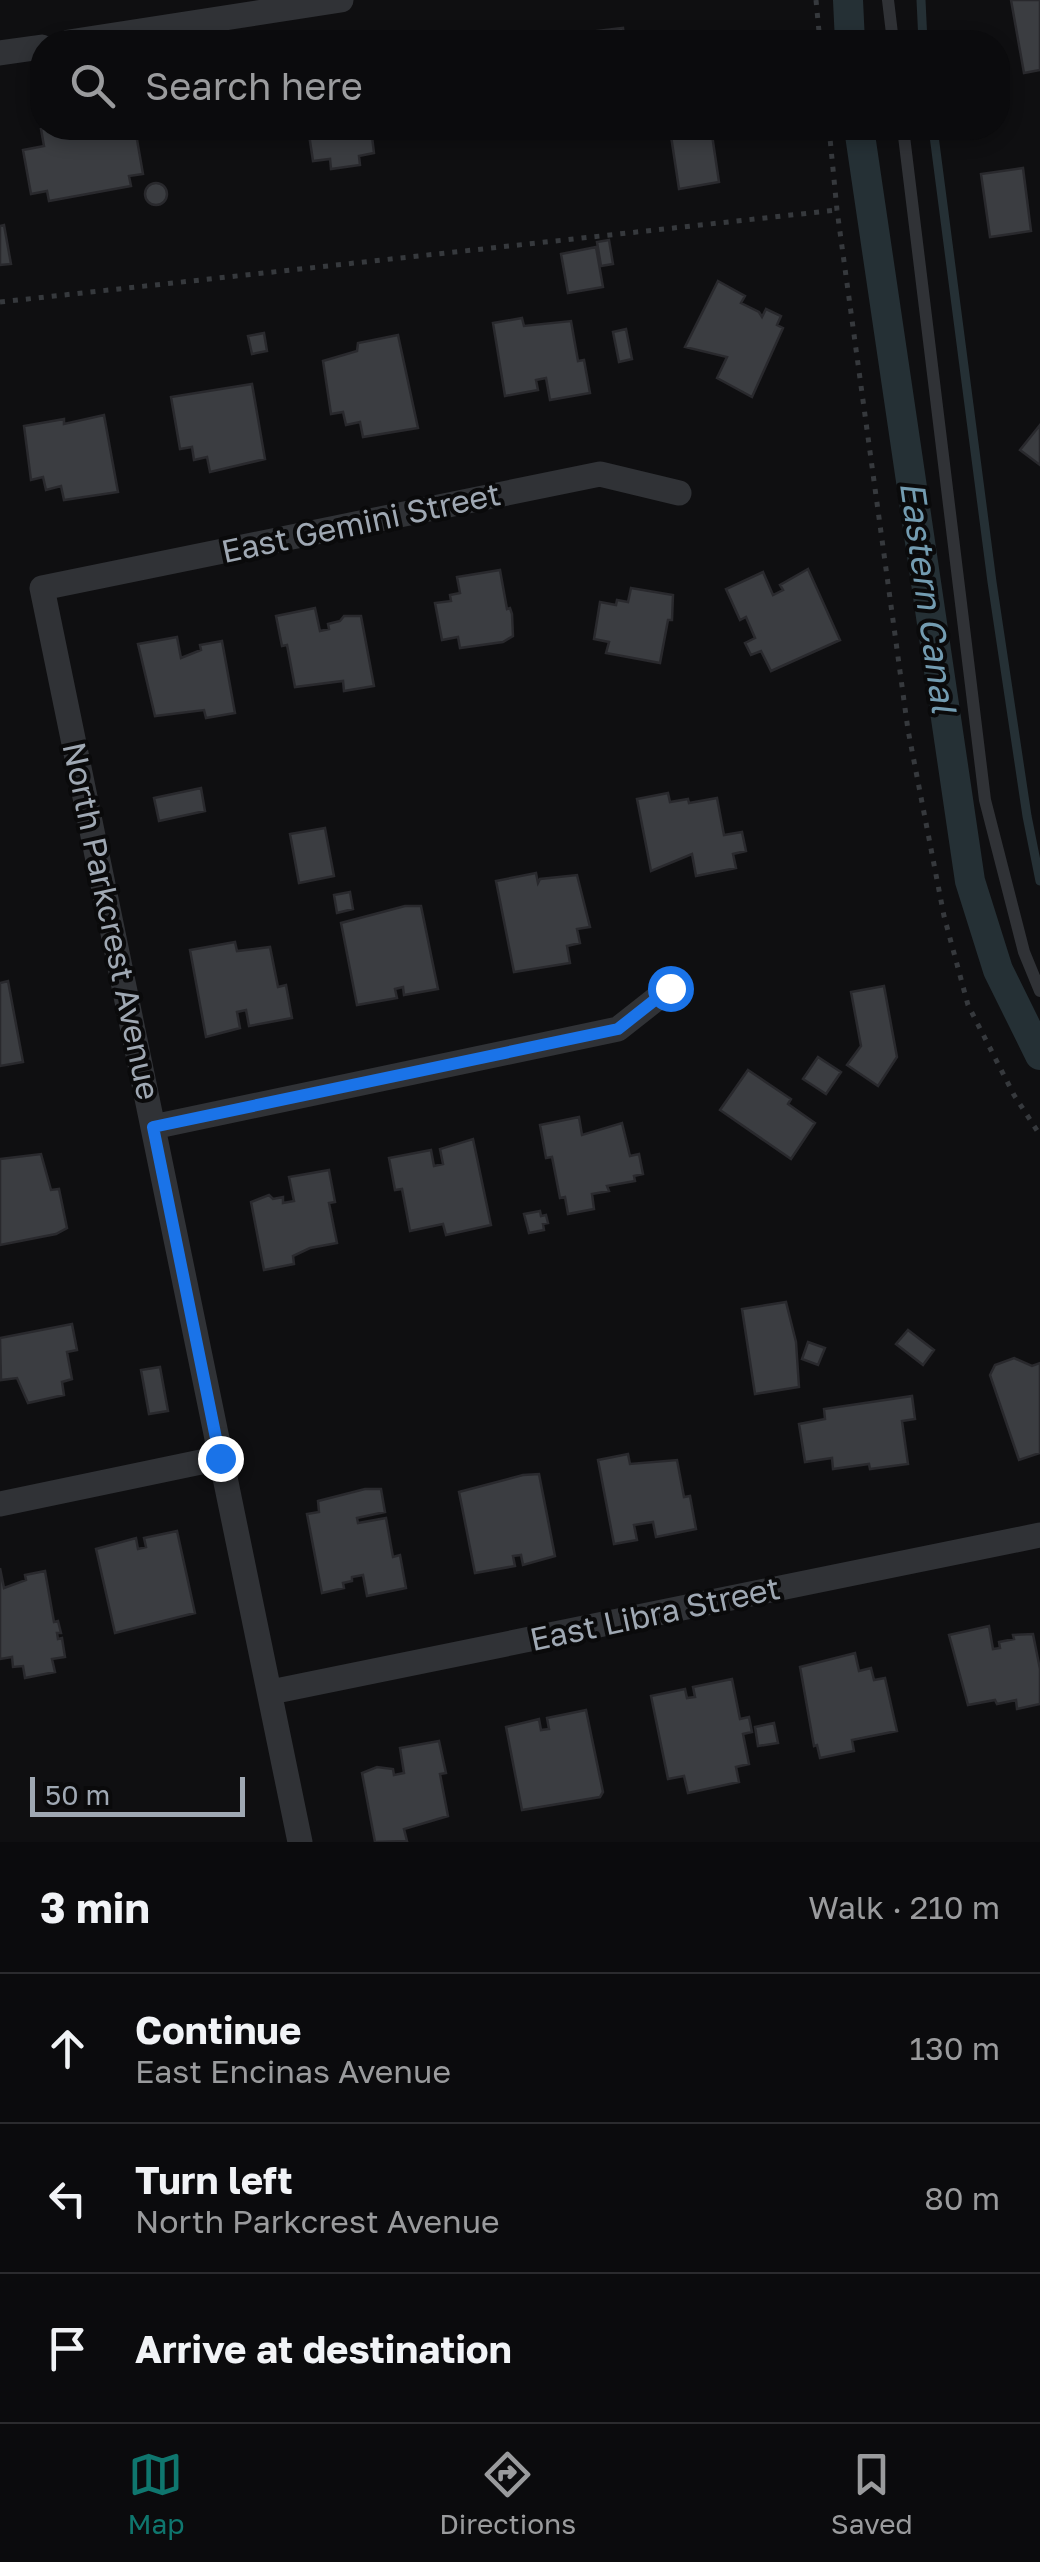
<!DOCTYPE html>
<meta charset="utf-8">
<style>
:root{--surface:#0b0b0d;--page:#19191b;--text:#f1f3f6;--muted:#9a9b9d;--line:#2b2b2e;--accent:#0f766e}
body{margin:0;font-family:"Golos Text",sans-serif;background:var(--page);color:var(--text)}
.scale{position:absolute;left:30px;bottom:25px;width:215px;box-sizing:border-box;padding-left:10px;border:5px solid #9fa8b3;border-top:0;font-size:28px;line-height:35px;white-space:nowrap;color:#9fa8b3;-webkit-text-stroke:8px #0a0a0b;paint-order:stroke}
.stop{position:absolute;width:30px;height:30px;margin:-22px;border:8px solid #1a73e8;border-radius:50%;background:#fff}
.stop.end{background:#1a73e8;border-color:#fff;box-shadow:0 2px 10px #0008}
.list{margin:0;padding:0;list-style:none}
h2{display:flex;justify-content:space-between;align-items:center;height:130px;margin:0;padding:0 40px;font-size:42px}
h2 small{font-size:32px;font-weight:400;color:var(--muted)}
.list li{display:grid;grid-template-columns:65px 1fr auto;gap:30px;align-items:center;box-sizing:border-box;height:150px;padding:0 40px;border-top:2px solid var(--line)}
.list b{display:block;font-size:38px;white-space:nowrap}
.list p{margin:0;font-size:32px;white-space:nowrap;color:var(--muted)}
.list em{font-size:32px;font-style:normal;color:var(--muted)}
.icon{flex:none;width:55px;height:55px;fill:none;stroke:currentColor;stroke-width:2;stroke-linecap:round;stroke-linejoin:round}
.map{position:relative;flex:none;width:1040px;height:1842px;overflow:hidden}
.search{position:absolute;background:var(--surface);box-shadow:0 5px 15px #0003;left:30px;right:30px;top:30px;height:110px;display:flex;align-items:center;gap:25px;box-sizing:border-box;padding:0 35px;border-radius:40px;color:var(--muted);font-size:38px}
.sheet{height:580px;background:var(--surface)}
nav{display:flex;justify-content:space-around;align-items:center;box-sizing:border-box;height:140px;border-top:2px solid var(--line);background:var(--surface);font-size:28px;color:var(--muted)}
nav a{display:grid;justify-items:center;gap:5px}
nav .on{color:var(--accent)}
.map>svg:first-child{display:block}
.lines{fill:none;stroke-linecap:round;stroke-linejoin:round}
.stream{stroke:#253035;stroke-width:9}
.canal{stroke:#253035;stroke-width:30}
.building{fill:#3b3d41;stroke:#29292d;stroke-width:2.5}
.path{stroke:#36393d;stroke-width:5;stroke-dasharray:5 8;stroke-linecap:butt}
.service{stroke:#303236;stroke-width:12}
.minor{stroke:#303236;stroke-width:25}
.route{stroke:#1a73e8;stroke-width:12}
.labels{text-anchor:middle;stroke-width:8;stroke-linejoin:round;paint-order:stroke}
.street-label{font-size:32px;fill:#9fa8b3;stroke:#0a0a0b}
.water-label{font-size:35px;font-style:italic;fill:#739cb1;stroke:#0a0a0b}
</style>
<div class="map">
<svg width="1040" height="1842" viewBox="0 0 1040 1842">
<rect width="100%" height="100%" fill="#0f0f11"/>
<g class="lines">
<path class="stream" d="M921,0l2,42
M933,128l59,454 35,234 13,65"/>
<path class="canal" d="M848,0l2,42
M859,128l111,753 28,89 42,85"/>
</g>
<path class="building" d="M1011,0h29v70l-16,3z
M623,28l2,14h-85l49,-10z
M51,128h84l8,46 -14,2 2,10 -82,15 -2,-10 -16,3 -8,-44 21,-4 -3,-17z
M308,128h63l3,25 -15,3 1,9 -29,4 -1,-10 -17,2z
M704,128h11h-4l8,54 -40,7 -8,-53 34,-6z
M1023,168l8,63 -41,6 -9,-63z
M145 194a11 11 0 1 1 22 0a11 11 0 1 1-22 0Z
M4,225l7,39 -11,1v-39z
M609,240l4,24 -12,2 -4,-24z
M596,247l7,40 -35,6 -7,-39z
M718,281l27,15 -4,7 18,9 3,5 4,-8 15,7 -4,9 6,3 -31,69 -35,-19 10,-21 -42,-10z
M522,318l2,8 47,-5 7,40 6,-1 6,33 -40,7 -4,-22 -10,2 2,10 -33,6 -12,-73z
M626,329l6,30 -13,3 -6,-30z
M264,333l3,18 -15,3 -4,-18z
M398,335l20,93 -55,9 -3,-15 -14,3 -3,-13 -12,2 -8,-53 34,-10 1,-8z
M252,384l13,75 -55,13 -3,-15 -13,3 -2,-13 -12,2 -9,-52z
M104,415l14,77 -54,8 -3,-14 -15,4 -3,-13 -12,3 -7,-54 40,-7v5z
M1040,425v40l-20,-15z
M808,569l32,71 -69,31 -10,-20 -10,4 -6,-12 10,-5 -9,-21 -6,3 -14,-31 37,-17 10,23 10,-5 -3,-5z
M500,570l7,39 3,-1 2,6 1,22 -10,6 -43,6 -2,-11 -16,3 -7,-37 16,-2 -1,-6 10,-2 -3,-16z
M631,588l42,7 -1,25h-4l-8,43 -54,-10 3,-11 -15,-3 6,-37 16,3 1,-5 11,2z
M315,608l5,23 9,-2 -1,-5 12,-3 4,-5h17l13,70 -30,5 -1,-10 -48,6 -8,-42 -5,1 -6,-30z
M177,637l4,21 20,-8 -1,-5 22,-4 13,72 -29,5 -2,-8 -49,6 -17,-72z
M201,788l4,23 -46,10 -5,-23z
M668,793l2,9 18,-3 1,4 28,-5 7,37 18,-3 4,19 -13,3 3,14 -40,8 -4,-22 -41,17 -14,-72z
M325,828l9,48 -35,7 -9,-49z
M536,873l2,10 2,-4 37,-4 13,52 -13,2 3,14 -13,3 3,17 -56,9 -18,-91z
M350,892l3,17 -16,4 -3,-18z
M405,906h16l17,83 -34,6 -1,-8 -8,2 2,9 -40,7 -16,-82z
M235,942l2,9 33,-4 8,40 8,-2 6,33 -43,8 -3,-16 -9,2 3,16 -34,9 -16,-87z
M8,981l15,81 -23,4v-83z
M884,986l13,71 -19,29 -31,-21 14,-19 -10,-54z
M818,1057l23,15 -15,22 -23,-15z
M748,1070l43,29 -3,5 27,19 -24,36 -71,-49z
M579,1117l3,18 40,-12 8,33 9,-2 4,20 -9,2 1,5 -28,5 2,5 -17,3 2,15 -26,5 -3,-17 -5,1 -8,-41 -6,1 -6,-33z
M473,1139l18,86 -45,10 -3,-11 -33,7 -8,-42 -7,1 -6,-32 42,-8 3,16 9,-2 -3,-15z
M41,1154l10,36 8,-1 8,39 -11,6 -56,11v-86z
M329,1170l6,32 -6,1 8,40 -27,5 -17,8 1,8 -30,6 -13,-68 18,-7 4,4 10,-2v6l11,-2 -5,-24z
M540,1211l1,5 5,-1 2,8 -5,1 1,6 -15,3 -5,-19z
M786,1302l10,40 3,45 -44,7 -13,-85z
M72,1324l5,26 -10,2 5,27 -10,3 2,13 -36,8 -11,-25 -16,2 -1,-42z
M908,1330l26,20 -11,15 -27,-21z
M808,1342l17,6 -7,17 -16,-6z
M1014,1358l18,8 8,-3v90l-21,7 -29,-85 5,-10z
M160,1367l8,44 -19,3 -8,-44z
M912,1396l3,23 -13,2 6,43 -38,5 -1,-5 -36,5 -1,-11 -27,4 -6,-38 26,-5 -1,-10z
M628,1454l2,10 47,-4 7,37 6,-1 6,33 -40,8 -3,-15 -19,3 3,15 -23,4 -16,-84z
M539,1474l16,82 -32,9 -2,-10 -8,1 2,10 -40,7 -16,-81 64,-17z
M365,1489h16l4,23 -28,6 1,5 28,-5 7,39 7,-2 6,33 -39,8 -4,-21 -11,2v4l-9,2 1,5 -22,5 -15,-79 12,-2 -1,-11z
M177,1531l18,82 -80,20 -19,-84 40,-11 2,11 8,-2 -2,-9z
M0,1568l4,20 22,-8 -1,-5 20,-4 9,51 4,-1 3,12h-4l1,6 4,-1 3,19 -13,2 3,13 -30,6 -2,-12 -10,1 -1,-10 -12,2z
M989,1626l4,23 7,-1 -1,-6 15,-3 -1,-4 20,-1 7,35v35l-23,5 -1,-9 -19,4 -2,-4 -27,5 -19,-70z
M855,1653l4,18 12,-3 3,12 11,-2 12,53 -45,9 2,11 -34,7 -3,-13 -3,1 -14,-79z
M732,1679l8,40 9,-2 3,15 -9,2 6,30 -13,3 3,15 -51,11 -4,-17 -16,3 -17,-83 34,-7 2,9 8,-1 -2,-10z
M586,1710l17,82 -3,5 -78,13 -16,-83 33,-8 2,11 8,-1 -2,-11z
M774,1723l4,20 -20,3 -3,-19z
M439,1741l7,32 -6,1 8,42 -44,13 3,12 -32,1 -13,-69 15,-6 16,2 1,6 10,-2 -4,-25z"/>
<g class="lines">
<path class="path" d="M816,0l4,42
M829,128l8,82 71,520 36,186 24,89 46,90 26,40
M0,302l837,-92"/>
<path class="service" d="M888,0l5,42
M903,128l82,672 39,152 16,39"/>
<path class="minor" d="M69,42l272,-42
M0,53l42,-6
M153,1127l465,-98 52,-41
M0,1504l220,-46
M271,1692l769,-157
M300,1842l-258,-1254 558,-114 79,19"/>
</g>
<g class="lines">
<path class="route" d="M220,1458l-67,-331 465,-98 52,-41"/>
</g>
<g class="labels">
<g class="street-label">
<text transform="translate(361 523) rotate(-12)" y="11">East Gemini Street</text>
<text transform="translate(111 921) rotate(78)" y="11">North Parkcrest Avenue</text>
<text transform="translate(655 1614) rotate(-12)" y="11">East Libra Street</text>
</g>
<g class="water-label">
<text transform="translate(928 597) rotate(82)" y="12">Eastern Canal</text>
</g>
</g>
</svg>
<div class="scale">50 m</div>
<div class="stop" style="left:670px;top:988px"></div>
<div class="stop end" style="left:220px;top:1458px"></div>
<div class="search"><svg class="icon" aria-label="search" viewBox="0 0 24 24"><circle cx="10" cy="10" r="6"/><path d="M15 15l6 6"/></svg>Search here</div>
</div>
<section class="sheet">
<h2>3 min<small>Walk · 210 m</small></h2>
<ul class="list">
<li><svg class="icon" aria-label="ahead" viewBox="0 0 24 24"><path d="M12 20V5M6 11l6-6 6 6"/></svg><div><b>Continue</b><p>East Encinas Avenue</p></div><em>130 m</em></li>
<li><svg class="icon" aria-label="left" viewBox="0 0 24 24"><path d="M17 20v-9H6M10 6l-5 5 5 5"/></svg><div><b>Turn left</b><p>North Parkcrest Avenue</p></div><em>80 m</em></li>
<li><svg class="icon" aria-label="arrive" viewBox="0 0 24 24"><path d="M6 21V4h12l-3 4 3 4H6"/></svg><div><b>Arrive at destination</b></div></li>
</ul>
</section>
<nav>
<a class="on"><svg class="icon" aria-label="map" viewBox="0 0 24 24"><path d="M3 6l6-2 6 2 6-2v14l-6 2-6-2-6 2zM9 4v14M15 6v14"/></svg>Map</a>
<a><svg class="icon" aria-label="directions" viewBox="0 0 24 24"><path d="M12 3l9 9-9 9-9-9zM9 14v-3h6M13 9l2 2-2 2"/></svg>Directions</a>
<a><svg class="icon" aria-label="saved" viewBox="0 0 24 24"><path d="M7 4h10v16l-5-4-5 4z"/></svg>Saved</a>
</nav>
